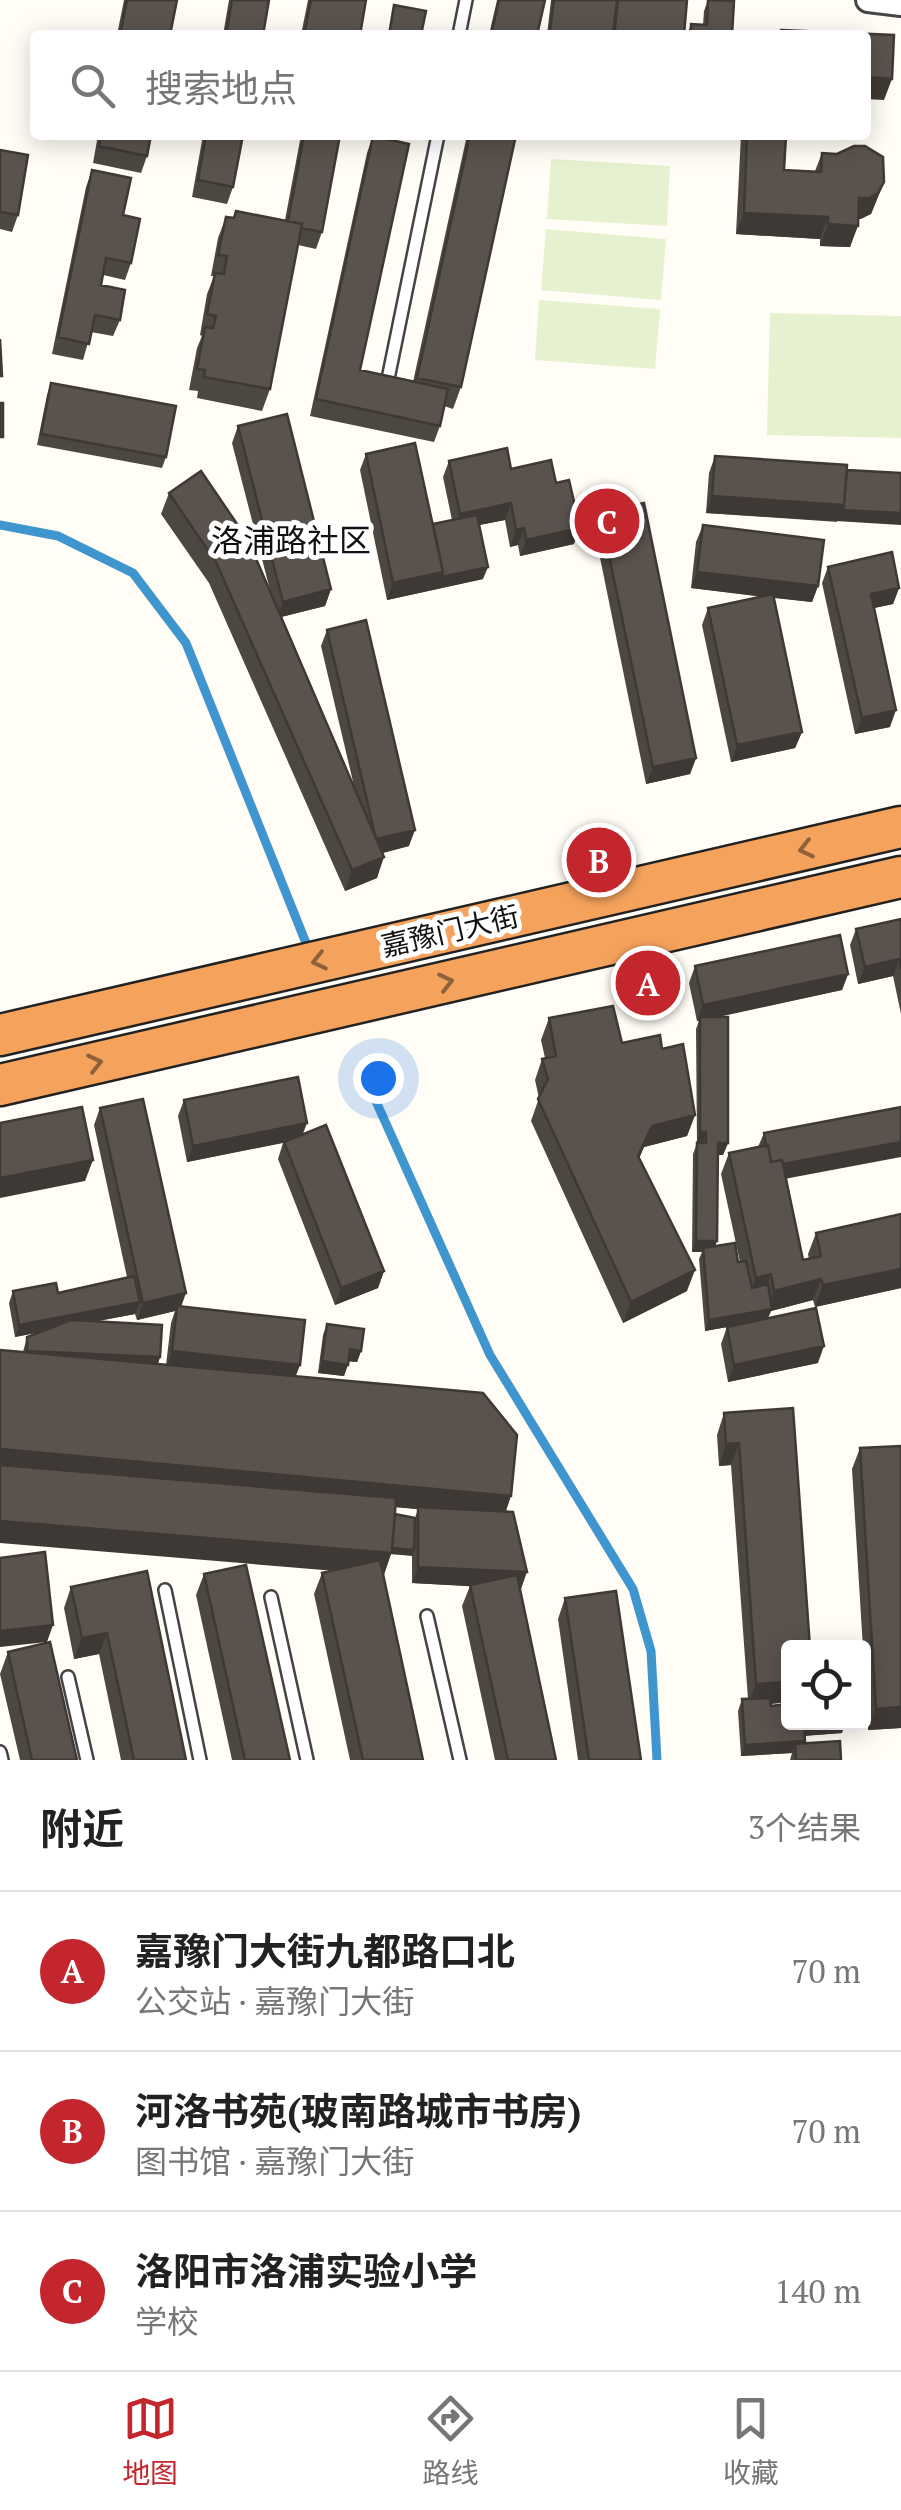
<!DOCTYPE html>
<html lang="zh">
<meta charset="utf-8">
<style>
:root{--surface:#fff;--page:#f2f2f2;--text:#222;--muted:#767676;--line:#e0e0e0;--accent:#c4262e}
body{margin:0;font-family:"PT Serif","Noto Sans SC",serif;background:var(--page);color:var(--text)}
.controls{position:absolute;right:30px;bottom:30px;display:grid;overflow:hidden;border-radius:10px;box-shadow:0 5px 25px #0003}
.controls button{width:90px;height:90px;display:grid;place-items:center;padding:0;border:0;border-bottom:2px solid var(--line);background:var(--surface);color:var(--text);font:50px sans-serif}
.you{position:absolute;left:378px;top:1078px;width:35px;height:35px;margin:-25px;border:8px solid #fff;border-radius:50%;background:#1a73e8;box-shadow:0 0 0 15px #1a73e833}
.badge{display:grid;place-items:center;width:65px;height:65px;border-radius:50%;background:var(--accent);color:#fff;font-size:32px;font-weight:700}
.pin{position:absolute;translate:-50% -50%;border:5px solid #fff;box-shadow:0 2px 10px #0006}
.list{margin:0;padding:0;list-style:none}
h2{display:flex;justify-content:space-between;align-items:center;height:130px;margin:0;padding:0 40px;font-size:42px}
h2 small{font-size:32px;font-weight:400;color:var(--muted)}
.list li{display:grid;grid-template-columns:65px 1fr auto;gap:30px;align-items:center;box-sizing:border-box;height:160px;padding:0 40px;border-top:2px solid var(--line)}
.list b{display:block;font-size:38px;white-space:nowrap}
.list p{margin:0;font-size:32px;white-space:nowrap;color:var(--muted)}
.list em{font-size:32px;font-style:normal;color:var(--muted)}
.icon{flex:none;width:55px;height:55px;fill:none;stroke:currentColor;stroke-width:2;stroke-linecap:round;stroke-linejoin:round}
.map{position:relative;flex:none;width:901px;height:1760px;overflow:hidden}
.search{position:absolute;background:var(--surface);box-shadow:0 5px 25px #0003;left:30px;right:30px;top:30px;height:110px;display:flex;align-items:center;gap:25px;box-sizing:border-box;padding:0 35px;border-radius:10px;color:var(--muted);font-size:38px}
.sheet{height:610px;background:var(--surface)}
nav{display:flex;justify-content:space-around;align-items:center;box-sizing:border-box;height:140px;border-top:2px solid var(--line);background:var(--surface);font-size:28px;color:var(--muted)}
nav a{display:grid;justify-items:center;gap:5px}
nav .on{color:var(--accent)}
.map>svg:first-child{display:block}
.pitch{fill:#e6f2cf}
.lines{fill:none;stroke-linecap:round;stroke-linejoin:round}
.stream{stroke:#3f96cf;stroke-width:9}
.lane-casing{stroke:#444;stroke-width:16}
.street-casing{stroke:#444;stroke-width:28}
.highway-casing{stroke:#222;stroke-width:45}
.lane{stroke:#fff;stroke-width:11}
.street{stroke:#fff;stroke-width:22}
.highway{stroke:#f5a25d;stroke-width:40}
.wall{fill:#4d4742;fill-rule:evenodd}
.shaded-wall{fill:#3f3936}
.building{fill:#5a524d;stroke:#3f3936;stroke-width:2.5}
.oneway{stroke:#8e613b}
.labels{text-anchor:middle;stroke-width:10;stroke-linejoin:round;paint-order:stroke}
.street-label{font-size:28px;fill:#111;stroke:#fff}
.quarter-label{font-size:32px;fill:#111;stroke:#fff}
</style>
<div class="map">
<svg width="901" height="1760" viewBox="0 0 901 1760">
<rect width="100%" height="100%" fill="#fffdf5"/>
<path class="pitch" d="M551,159l119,7 -3,60 -120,-7z
M546,229l120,10 -5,61 -120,-10z
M539,300l121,9 -5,60 -120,-9z
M770,313l131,3v122l-134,-3z"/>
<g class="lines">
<path class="stream" d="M0,525l58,11 75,37 53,70 122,305
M361,1068l129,287 143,234 18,62 6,109"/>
<g class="lane-casing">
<path id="lane" d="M459,35l7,-35
M389,374l49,-239
M165,1590l35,170
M271,1597l36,163
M427,1616l33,144
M68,1677l19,83
M0,1752l2,8"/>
</g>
<g class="street-casing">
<path id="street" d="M868,0l33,4"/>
</g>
<g class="highway-casing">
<path id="highway" d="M0,1035l901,-208
M0,1085l901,-208"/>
</g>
<use href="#lane" class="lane"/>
<use href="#street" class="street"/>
<use href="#highway" class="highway"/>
</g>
<path class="wall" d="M124,0h53l-7,35h-53z
M229,0h40l-6,35h-40z
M308,0h58l-6,35h-59z
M497,0h48l-8,35h-48z
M551,0h136l-3,35h-137z
M708,0l24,35h-45l4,-11 12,1 1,-14z
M98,135h53l-4,21 -6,17 -48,-10z
M203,135h40l-10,52 -6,17 -35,-7z
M301,135h39l-18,97 -6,17 -18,-4 -28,144 -8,22 -65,-13 1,-7 -9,-1 8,-42 5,-12 -2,-1 7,-41 7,-18h-3l7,-38 8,-21 7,1 3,-7 49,9z
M467,135h49l-55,252 -8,22 -9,-3 -4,20 -6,16 -124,-26 57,-263 6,-17 -13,234 53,12z
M741,135h45l-2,35 31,1 7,-18 62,29 -13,32 -13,5 -8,28 -30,-1v-7l-84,-5z
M0,150l18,65 -6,17 -12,-3z
M92,170l31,45 8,48 -6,17 -22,-5 -2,10 19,35 -7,16 -22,-4 -8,28 -31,-6 34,-167z
M51,383l115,74 -4,11 -125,-23 10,-50z
M238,426l93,163 -6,17 -44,11 73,169 -33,-140 6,-16 82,216 -26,7 -6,25 -32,13 -136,-308 -48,-69 8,-21 101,97 -38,-147z
M366,454l67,70 19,-4 -9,-43 6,-16 62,8 45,14 18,61 -54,12 -2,-11 -8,2 -5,-27 -26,5 4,54 -96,21 -27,-130z
M715,456l123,66 -132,-9 3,-40z
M600,512l96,246 -6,16 -44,10 -52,-256z
M703,525l115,61 -6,16 -38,-4 28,134 -7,16 -64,14 -29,-137 6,-17 55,-11 -72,-9 5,-46z
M828,567l71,21 -6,16 -19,4 16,119 -35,7 -33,-151z
M901,919v95l-8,-38 -35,8 -8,-39 6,-16z
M695,966l153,8 -6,16 -127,27 13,126 -5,12h-5l-3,91 23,16h2l-19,-88 8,-21 29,-6 6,-14 22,46 17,81 6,-1 -1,-5 8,-21 85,-19v74l-86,19 -2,-7 -42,11 -3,7 50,45 -90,19 -7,-38 6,-17 -22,4 -6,-72 3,-7h-10l1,-98 4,-11 -1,-114 3,-8h-2l-8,-38z
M549,1018l73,25 40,6 33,66 -8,21 -43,11 -5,12 48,132 -64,32 -92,-202 8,-23 -4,-18 7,-21 3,-1 -4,-18z
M184,1100l119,34 81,137 -6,17 -43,17 -57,-146 5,-16 -96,19 -9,-46z
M100,1108l81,199 115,69 210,135 14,78 36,171h-61l-33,-154 8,-20 -58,-3v-28l-21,-1 -8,21 40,185h-73l-36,-166 8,-21 12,-3 -311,-218 4,-15 13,-5 -25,5 -6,-34 4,-12 45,2 69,-16 -33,-152zM175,1311l-4,12 -5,42 -8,-1 2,-7 -63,-36 38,-7 2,6zM395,1507l23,2 -3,9 -20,-4z
M327,1324l34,27 -4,11 -9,-1 -4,15 -26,-3 5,-38z
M793,1408l-5,294 -17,2v2l71,27 -38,3v8l37,16h-51l2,-7 -51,3 -3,-45 4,-12h6l-17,-234 -12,1 -2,-31 7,-22z
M901,1446v282l-33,2 -16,-261 8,-21z
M147,1571l39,189h-65l-22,-106 -25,5 -10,-51 7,-21z
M204,1574l86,186h-58l-36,-165z
M565,1598l76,162h-63l-20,-141z
M8,1652l69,108h-57l-20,-86z"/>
<path class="shaded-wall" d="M550,31l41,4h-42z
M866,77l26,2 -8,21 -18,-1z
M884,182l-13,32 -10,5h-10l8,-21z
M744,213l84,4 -8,22 -84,-5z
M828,224l30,2 -8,21 -30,-1z
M712,496l132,9 57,8v12l-195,-12z
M511,503l-6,17 -51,10 6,-16z
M524,528l-6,17 -8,2 6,-17z
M580,528l-6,16 -54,12 6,-16z
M488,567l-5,12 -96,21 6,-17 50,-11z
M697,572l121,14 -6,16 -121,-14z
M899,588l-6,16 -28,6 6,-16z
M331,589l-6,17 -48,12 6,-16z
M896,710l-6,17 -35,7 7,-16z
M802,732l-7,16 -64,14 6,-17z
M696,758l-6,16 -44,10 7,-17z
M415,830l-6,16 -39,10 6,-17z
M384,857l-7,21 -32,13 7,-21z
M899,959l-6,17 -35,8 7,-17z
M848,974l-6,16 -142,31v-4l-3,4 6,-16z
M695,1115l-8,21 -43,11 -14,30 8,-21 14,-30z
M307,1123l-6,16 -114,23 6,-16z
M700,1132h6l-4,11h-6z
M901,1142v15l-138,26 7,-17z
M718,1143h10l-5,12h-9z
M93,1160l-8,21 -85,17v-20z
M696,1241h21l-4,12 -10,-5 -1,4h-10z
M901,1269v19l-86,19 8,-22z
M695,1270l-8,21 -64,32 8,-21z
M384,1271l-6,17 -43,17 6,-17z
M771,1274l-8,22 -15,3 8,-21z
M821,1279l-8,21 -42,11 -4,9 -62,11 4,-11 59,-11 6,-18z
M186,1293l-6,17 -3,-4 -2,5 -38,9 6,-17z
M140,1302l-5,12 -120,23 4,-12z
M824,1346l-6,17 -90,19 6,-17z
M350,1349l11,2 -4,11 -11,-1z
M27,1351l133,6 -4,12z
M172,1351l128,14 -6,16 -128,-14z
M322,1361l26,4 -4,11 -26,-3z
M739,1443l-8,22 -12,1 7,-22z
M0,1449l511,47 -7,21 -504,-46z
M0,1521l388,27 26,2 -2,6 -21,-2 -7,21 -384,-32z
M418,1567l109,5 -6,17 -109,-6z
M53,1625l-6,17 -47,5v-16z
M107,1633l-8,21 -25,5 8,-21z
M788,1682v20l-40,4 8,-22z
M901,1707v21l-33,2 8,-21z
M829,1722h17l-4,11 -42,3 4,-12z
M805,1741l-4,12 -6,-9 -3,9 -51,3 4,-11z"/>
<path class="building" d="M127,0h50l-7,35h-50z
M232,0h37l-6,35h-37z
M311,0h55l-6,35h-56z
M499,0h46l-8,35h-46z
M554,0h63l-4,35h-22l-41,-4z
M618,0h69l-3,35h-70z
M708,0l26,1 -2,34h-41v-11l16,1z
M394,5l32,6 -5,24h-32z
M781,30l113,5 -2,44 -26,-2v-42h-86z
M101,135h50l-4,21 -48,-10z
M206,135h37l-10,52 -35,-7z
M304,135h36l-18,97 -21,-4 1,-4 -14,-3z
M470,135h46l-55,252 -44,-9z
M747,135h39l-2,35 37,2 1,-19 15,1 17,-8h11l18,11 1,25 -6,11 -9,5h-10l-1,28 -30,-2v-7l-84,-4z
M373,136l36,8 -49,226 88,19 -8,37 -124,-27z
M0,150l28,5 -10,60 -18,-3z
M92,170l39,8 -8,37 17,4 -9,44 -25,-5 -5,27 24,5 -5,30 -25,-5 -6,29 -31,-7z
M236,211l66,13 -32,165 -66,-12 1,-7 -8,-1 8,-42 8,1 3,-12 -9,-2 8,-41 9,1 3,-18 -9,-1 8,-38 8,1z
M0,339l2,37h-2z
M51,383l125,23 -10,51 -125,-23z
M0,403h3v34h-3z
M287,414l44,175 -48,13 -45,-176z
M415,443l28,129 -50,11 -27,-129z
M507,448l4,21 40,-9 5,23 13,-3 11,48 -54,12 -2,-12 -8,2 -5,-27 -51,11 -11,-53z
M715,456l132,9 -3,40 -132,-9z
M847,470l54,3v40l-58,-3 1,-5z
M201,471l47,69 136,317 -32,13 -136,-308 -47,-69z
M644,503l52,255 -43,9 -53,-255z
M477,515l11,52 -47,10 2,-5 -10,-48z
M703,525l121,15 -6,46 -121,-14z
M892,552l7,36 -28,6 25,116 -34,8 -34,-151z
M773,594l29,138 -65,13 -29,-137z
M366,620l49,210 -39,9 -49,-209z
M901,919v50l-2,-10 -34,8 -9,-38z
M840,935l8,39 -145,31 -8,-39z
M613,1006l9,37 38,-8 2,14 21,-5 12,71 -43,11 -14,30 57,114 -64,32 -93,-203 10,-20 -6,-20 14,-3 -7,-38z
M700,1017h28v126h-10l-1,98h-21l1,-98h9v-11h-6z
M298,1077l9,46 -114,23 -9,-46z
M143,1099l43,194 -43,10 -43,-195z
M82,1107l11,53 -93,18v-55z
M901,1107v35l-118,22 -1,-4 -11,2 -3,-17 -2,1 -2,-13z
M326,1125l58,146 -43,17 -57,-146z
M768,1145l3,17 11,-2 21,100 18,-4 -5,-23 85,-19v55l-78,16 -2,-6 -47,12 -3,-17 -15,4 -27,-125z
M735,1243l3,19 8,-1 6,27 16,-4 4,25 -63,11 -6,-72z
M134,1276l6,26 -121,23 -6,-34 43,-8 2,10z
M177,1306l128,14 -5,45 -128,-14z
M816,1308l8,38 -90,19 -7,-38z
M71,1320l91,5 -2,32 -133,-6v-14z
M327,1324l37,5 -3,22 -11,-2 -2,16 -26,-4z
M0,1350l483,43 34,42 -6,61 -511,-47z
M793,1408l17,240h-22v34l-32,2 -17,-241 -13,1 -2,-31z
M901,1446v261l-25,2 -16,-261z
M0,1465l396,33 -4,55 -392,-32z
M418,1507l95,5 14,60 -109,-5z
M395,1514l20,4 -1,32 -22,-2z
M45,1552l8,73 -53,6v-73z
M380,1560l43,200h-60l-41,-187z
M246,1565l44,195h-45l-41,-186z
M147,1571l39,189h-52l-27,-127 -25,5 -11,-51z
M517,1575l39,185h-48l-38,-175z
M616,1591l25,169h-52l-24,-162z
M50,1642l27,118h-45l-24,-108z
M770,1698l1,8 17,-2v18h41l-25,2 1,17 -60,4 -3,-46z
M840,1741l1,19h-45l-1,-16z"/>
<defs><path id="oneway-chevron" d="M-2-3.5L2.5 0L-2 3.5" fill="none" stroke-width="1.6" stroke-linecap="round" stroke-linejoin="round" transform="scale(2.5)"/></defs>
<g class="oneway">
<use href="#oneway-chevron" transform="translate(806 849) rotate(167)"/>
<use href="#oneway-chevron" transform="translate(319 961) rotate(167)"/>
<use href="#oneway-chevron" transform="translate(446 982) rotate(-13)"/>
<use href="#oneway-chevron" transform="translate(95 1063) rotate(-13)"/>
</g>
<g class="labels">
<g class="street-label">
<text transform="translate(450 931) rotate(-13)" y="10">嘉豫门大街</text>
</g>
<g class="quarter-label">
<text x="291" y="552">洛浦路社区</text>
</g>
</g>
</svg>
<div class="controls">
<button><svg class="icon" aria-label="locate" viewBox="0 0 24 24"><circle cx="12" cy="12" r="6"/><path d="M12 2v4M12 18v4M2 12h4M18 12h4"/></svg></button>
</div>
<div class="you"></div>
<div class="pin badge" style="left:648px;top:983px">A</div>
<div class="pin badge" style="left:599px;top:860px">B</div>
<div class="pin badge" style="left:607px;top:521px">C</div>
<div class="search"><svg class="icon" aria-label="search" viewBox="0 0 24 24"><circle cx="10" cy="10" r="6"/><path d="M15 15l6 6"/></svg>搜索地点</div>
</div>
<section class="sheet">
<h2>附近<small>3个结果</small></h2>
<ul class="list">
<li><span class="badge">A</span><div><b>嘉豫门大街九都路口北</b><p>公交站 · 嘉豫门大街</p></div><em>70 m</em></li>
<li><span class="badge">B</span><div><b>河洛书苑(玻南路城市书房)</b><p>图书馆 · 嘉豫门大街</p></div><em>70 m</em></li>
<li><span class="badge">C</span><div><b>洛阳市洛浦实验小学</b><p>学校</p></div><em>140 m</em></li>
</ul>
</section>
<nav>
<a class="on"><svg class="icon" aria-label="map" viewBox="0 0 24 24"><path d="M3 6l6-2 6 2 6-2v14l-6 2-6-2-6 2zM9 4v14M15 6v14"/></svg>地图</a>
<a><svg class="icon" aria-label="directions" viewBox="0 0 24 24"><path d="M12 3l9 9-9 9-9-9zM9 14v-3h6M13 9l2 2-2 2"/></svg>路线</a>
<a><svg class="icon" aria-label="saved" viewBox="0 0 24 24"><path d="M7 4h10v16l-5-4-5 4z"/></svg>收藏</a>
</nav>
